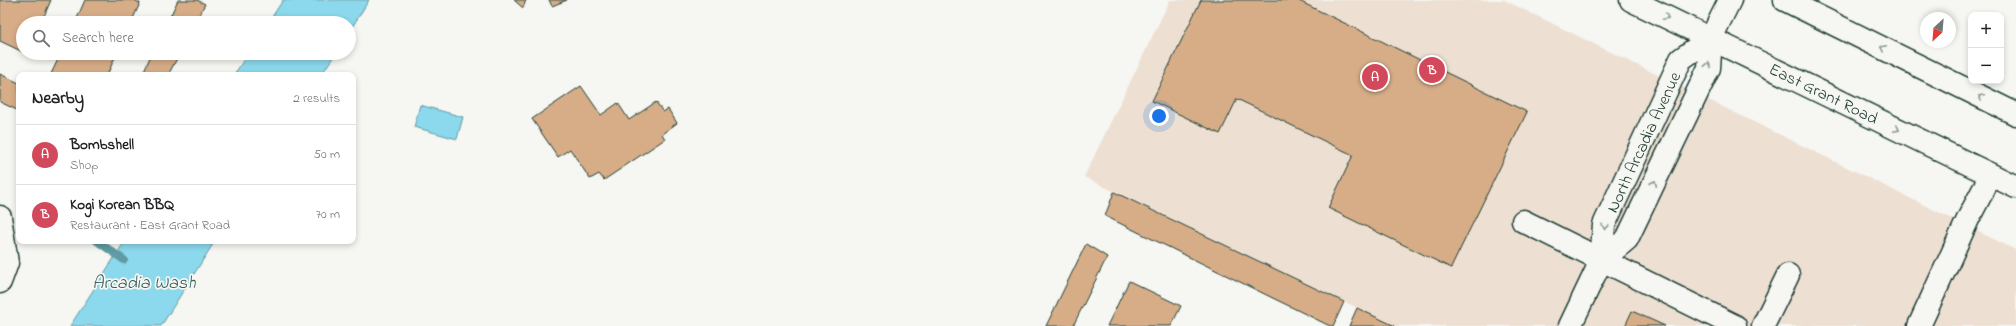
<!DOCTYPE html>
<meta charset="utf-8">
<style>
:root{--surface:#fff;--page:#f6f6f6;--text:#202124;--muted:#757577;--line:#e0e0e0;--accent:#d1495b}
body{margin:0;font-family:"Indie Flower",sans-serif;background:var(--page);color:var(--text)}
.controls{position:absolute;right:12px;top:12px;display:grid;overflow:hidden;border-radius:8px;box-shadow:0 2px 6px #0003}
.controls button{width:36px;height:36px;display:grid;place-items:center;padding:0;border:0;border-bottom:1px solid var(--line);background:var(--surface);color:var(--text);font:20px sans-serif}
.compass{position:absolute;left:1920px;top:12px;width:36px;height:36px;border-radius:50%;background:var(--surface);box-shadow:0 2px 6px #0003;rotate:206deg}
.you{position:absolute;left:1159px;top:116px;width:14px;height:14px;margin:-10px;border:3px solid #fff;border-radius:50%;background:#1a73e8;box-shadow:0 0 0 6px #1a73e833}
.badge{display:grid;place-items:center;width:26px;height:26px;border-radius:50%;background:var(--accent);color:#fff;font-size:13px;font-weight:700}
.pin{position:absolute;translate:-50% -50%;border:2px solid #fff;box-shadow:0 1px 4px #0006}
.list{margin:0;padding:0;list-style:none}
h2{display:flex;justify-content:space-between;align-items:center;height:52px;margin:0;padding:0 16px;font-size:17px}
h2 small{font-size:13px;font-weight:400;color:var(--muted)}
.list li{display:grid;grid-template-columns:26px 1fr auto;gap:12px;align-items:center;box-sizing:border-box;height:60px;padding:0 16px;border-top:1px solid var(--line)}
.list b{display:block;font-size:15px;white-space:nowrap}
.list p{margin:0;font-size:13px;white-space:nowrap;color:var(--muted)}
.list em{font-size:13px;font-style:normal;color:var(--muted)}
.icon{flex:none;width:22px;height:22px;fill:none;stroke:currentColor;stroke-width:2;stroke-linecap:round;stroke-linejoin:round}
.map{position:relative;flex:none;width:2016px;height:326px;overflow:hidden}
.search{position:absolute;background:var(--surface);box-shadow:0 2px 6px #0003;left:16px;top:16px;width:340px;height:44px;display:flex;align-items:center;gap:10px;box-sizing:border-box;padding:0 14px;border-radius:22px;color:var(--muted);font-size:15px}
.panel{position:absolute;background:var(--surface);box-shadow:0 2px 6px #0003;left:16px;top:72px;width:340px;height:172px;border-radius:8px}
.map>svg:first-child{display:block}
.built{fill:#ede0d2}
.water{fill:#8cd8ec;stroke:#609aa2}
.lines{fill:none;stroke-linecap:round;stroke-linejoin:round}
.stream{stroke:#609aa2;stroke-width:8}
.building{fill:#d7ad88;stroke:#1f3d34}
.minor-casing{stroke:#1f3d34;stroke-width:25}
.major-casing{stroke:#1f3d34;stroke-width:25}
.minor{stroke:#f6f6f2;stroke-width:22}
.major{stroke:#f6f6f2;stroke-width:22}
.oneway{stroke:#8a9a93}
.labels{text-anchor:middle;stroke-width:3.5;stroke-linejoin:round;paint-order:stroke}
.street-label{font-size:17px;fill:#1f3d34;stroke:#f6f6f2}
.water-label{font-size:18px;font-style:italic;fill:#355c59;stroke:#f6f6f2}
</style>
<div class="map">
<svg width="2016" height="326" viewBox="0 0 2016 326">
<rect width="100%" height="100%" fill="#f6f6f2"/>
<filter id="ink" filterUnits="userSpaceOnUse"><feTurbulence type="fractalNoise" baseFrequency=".025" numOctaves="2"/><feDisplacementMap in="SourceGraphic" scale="8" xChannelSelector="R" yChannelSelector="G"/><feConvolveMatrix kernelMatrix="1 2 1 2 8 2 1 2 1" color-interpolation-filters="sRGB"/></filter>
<g filter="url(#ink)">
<path class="built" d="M1170,0h334l512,250v76h-621l-311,-149z"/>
<path class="water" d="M283,0h86l-20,32v-9h-81z
M248,53h88l-15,22h-87z
M420,105l43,12 -6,22 -43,-12z
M125,241h90l-54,85h-91z"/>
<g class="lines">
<path class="stream" d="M97,241l27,19"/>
</g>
<path class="building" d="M0,0h51l-10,23h-18v29l-23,-11z
M85,0h49l6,3 -9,20h-56z
M178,0h19l8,4 -10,19h-28z
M514,0h12l-3,8z
M549,0h18l-15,6z
M1201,0h96l230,112 -76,156 -123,-60 25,-53 -116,-56 -17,35 -68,-33z
M61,53h56l-10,22h-54l-2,-1z
M152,53h28l-12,22h-26z
M0,74l19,9v28l-19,-9z
M581,86l20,29 17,-12 11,17 27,-18 7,10 5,-3 9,14 -15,11 3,5 -61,41 -5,-6 -9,5 -20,-30 -12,8 -26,-38z
M1114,192l230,110 -11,24h-3l-225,-110z
M1086,244l21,13 -34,69h-27z
M1129,281l52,25 -10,20h-64z
M1357,308l38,18h-46z
M1632,311l33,15h-40z"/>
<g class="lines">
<g class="minor-casing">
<path id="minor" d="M1711,38l-30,21 -77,166 -3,36 26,-22 82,-171 2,-30 19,-38
M0,217l7,46 -7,19
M1523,221l212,105
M1570,326l31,-65
M1763,326l25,-51
M1919,326l50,-109 22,-42"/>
</g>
<g class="major-casing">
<path id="major" d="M1631,0l385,187
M1785,0l231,114"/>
</g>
<use href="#minor" class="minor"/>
<use href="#major" class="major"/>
</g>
<defs><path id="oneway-chevron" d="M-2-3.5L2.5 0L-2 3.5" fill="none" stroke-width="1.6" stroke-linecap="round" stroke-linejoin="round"/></defs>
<g class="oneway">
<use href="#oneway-chevron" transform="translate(1666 17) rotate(26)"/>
<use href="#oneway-chevron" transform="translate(1883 48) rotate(-154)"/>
<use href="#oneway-chevron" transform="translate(1708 65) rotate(-79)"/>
<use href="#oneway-chevron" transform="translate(1981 97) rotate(-154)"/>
<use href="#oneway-chevron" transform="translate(1897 129) rotate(26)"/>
<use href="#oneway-chevron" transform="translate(1654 183) rotate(-65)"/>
<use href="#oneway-chevron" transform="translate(1605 227) rotate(102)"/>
</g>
</g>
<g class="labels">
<g class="street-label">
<text transform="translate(1824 93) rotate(26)" y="6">East Grant Road</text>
<text transform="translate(1643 142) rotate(-65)" y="6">North Arcadia Avenue</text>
</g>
<g class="water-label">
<text x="144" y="288">Arcadia Wash</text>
</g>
</g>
</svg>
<div class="controls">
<button>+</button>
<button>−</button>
</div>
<svg class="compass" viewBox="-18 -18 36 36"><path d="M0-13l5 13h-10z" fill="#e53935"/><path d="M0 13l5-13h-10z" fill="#757577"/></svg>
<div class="you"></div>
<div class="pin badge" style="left:1375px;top:77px">A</div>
<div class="pin badge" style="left:1432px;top:70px">B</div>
<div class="search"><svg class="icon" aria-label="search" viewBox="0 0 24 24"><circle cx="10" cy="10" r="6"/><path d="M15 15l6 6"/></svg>Search here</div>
<section class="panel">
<h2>Nearby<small>2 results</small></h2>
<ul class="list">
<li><span class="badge">A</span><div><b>Bombshell</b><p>Shop</p></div><em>50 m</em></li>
<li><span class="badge">B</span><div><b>Kogi Korean BBQ</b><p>Restaurant · East Grant Road</p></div><em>70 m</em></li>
</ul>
</section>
</div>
